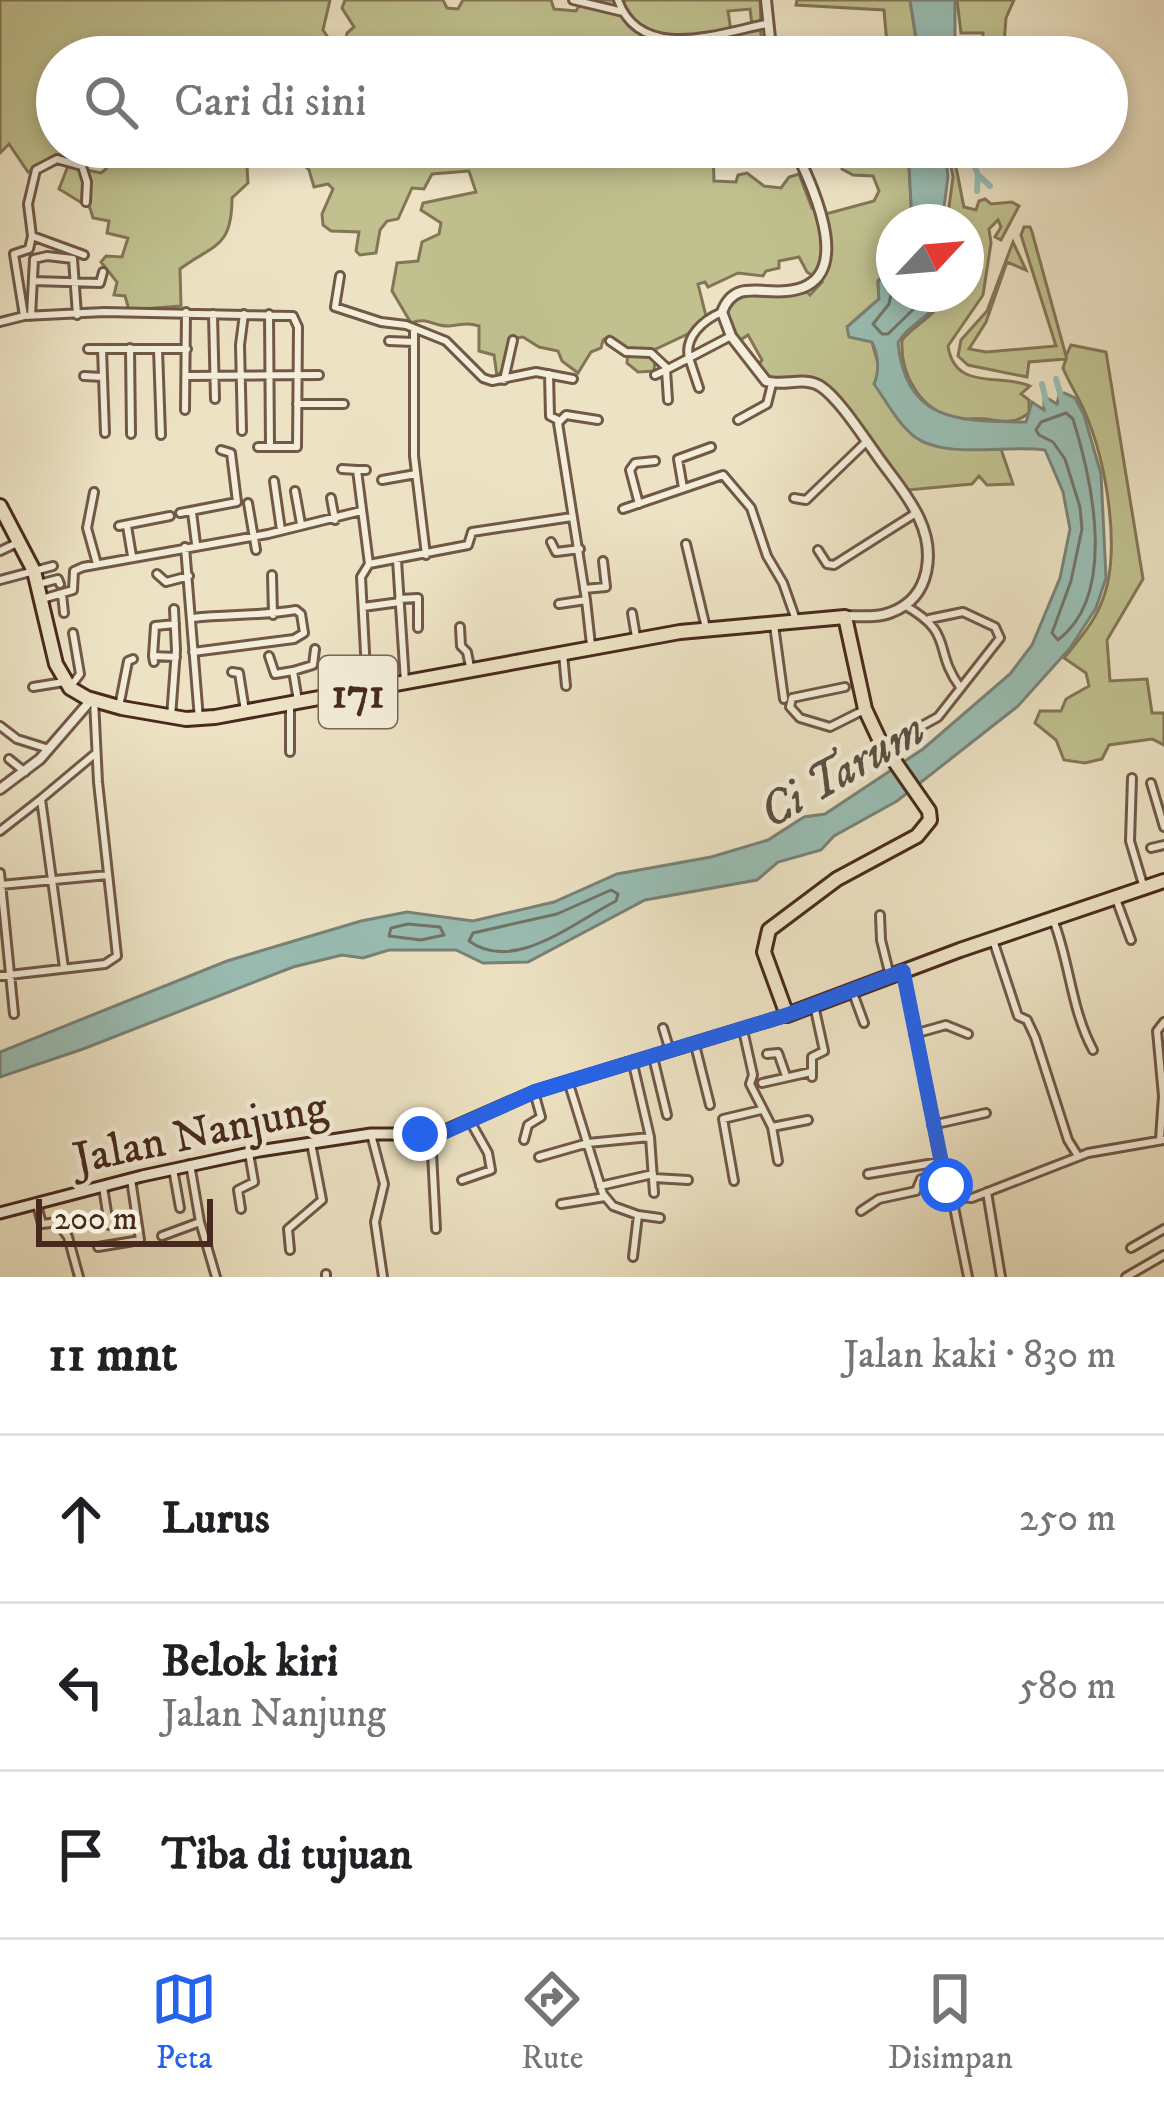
<!DOCTYPE html>
<html lang="id">
<meta charset="utf-8">
<style>
:root{--surface:#fff;--page:#f6f6f6;--text:#202124;--muted:#757577;--line:#e0e0e0;--accent:#2563eb}
body{margin:0;font-family:"IM FELL DW Pica",serif;background:var(--page);color:var(--text)}
.compass{position:absolute;left:876px;top:204px;width:108px;height:108px;border-radius:50%;background:var(--surface);box-shadow:0 6px 18px #0003;rotate:64deg}
.scale{position:absolute;left:36px;bottom:30px;width:177px;box-sizing:border-box;padding-left:12px;border:6px solid #48291d;border-top:0;font-size:33px;line-height:42px;white-space:nowrap;color:#48291d;-webkit-text-stroke:9px #f3edd9;paint-order:stroke}
.stop{position:absolute;width:36px;height:36px;margin:-27px;border:9px solid #2563eb;border-radius:50%;background:#fff}
.stop.end{background:#2563eb;border-color:#fff;box-shadow:0 3px 12px #0008}
.list{margin:0;padding:0;list-style:none}
h2{display:flex;justify-content:space-between;align-items:center;height:156px;margin:0;padding:0 48px;font-size:51px}
h2 small{font-size:39px;font-weight:400;color:var(--muted)}
.list li{display:grid;grid-template-columns:78px 1fr auto;gap:36px;align-items:center;box-sizing:border-box;height:168px;padding:0 48px;border-top:3px solid var(--line)}
.list b{display:block;font-size:45px;white-space:nowrap}
.list p{margin:0;font-size:39px;white-space:nowrap;color:var(--muted)}
.list em{font-size:39px;font-style:normal;color:var(--muted)}
.icon{flex:none;width:66px;height:66px;fill:none;stroke:currentColor;stroke-width:2;stroke-linecap:round;stroke-linejoin:round}
.map{position:relative;flex:none;width:1164px;height:1277px;overflow:hidden}
.search{position:absolute;background:var(--surface);box-shadow:0 6px 18px #0003;left:36px;right:36px;top:36px;height:132px;display:flex;align-items:center;gap:30px;box-sizing:border-box;padding:0 42px;border-radius:66px;color:var(--muted);font-size:45px}
.sheet{height:660px;background:var(--surface)}
nav{display:flex;justify-content:space-around;align-items:center;box-sizing:border-box;height:168px;border-top:3px solid var(--line);background:var(--surface);font-size:33px;color:var(--muted)}
nav a{display:grid;justify-items:center;gap:6px}
nav .on{color:var(--accent)}
.map>svg:first-child{display:block}
.green{fill:#c0c18f;stroke:#847556;stroke-width:3}
.water{fill:#99beb4;stroke:#798278;stroke-width:3}
.lines{fill:none;stroke-linecap:round;stroke-linejoin:round}
.shore{stroke:#707468;stroke-width:3}
.canal{stroke:#99beb4;stroke-width:6}
.minor-casing{stroke:#715847;stroke-width:12}
.tertiary-casing{stroke:#715847;stroke-width:14}
.secondary-casing{stroke:#48291d;stroke-width:15}
.primary-casing{stroke:#48291d;stroke-width:18}
.minor{stroke:#f3edd9;stroke-width:6}
.tertiary{stroke:#f3edd9;stroke-width:8}
.secondary{stroke:#f3edd9;stroke-width:9}
.primary{stroke:#ede3c4;stroke-width:12}
.route{stroke:#2563eb;stroke-width:15}
.labels{text-anchor:middle;stroke-width:9;stroke-linejoin:round;paint-order:stroke}
.shield{fill:#f3edd9;stroke:#7b6455;stroke-width:3}
.shield-label{font-size:42px;font-weight:bold;fill:#48291d}
.street-label{font-size:45px;fill:#48291d;stroke:#f3edd9}
.water-label{font-size:48px;font-style:italic;fill:#5c4e43;stroke:#f3edd9}
</style>
<div class="map">
<svg width="1164" height="1277" viewBox="0 0 1164 1277">
<rect width="100%" height="100%" fill="#ede3c4"/>
<filter id="stains"><feTurbulence type="fractalNoise" baseFrequency=".00167" numOctaves="4"/><feColorMatrix values="0 0 0 0 .2 0 0 0 0 .09 0 0 0 0 .02 0 0 0 .5 -.17"/></filter>
<radialGradient id="worn" r=".72"><stop offset=".6" stop-color="#630" stop-opacity="0"/><stop offset="1" stop-color="#630" stop-opacity=".3"/></radialGradient>
<path class="green" d="M0,0h330l-7,30 15,22 6,-2 3,-17 7,-6 -12,-19 3,-8h98l4,8 11,1 5,-9h88l3,9 22,2 7,-11h177l1,24h-9l-2,-15 -22,2 3,20 29,-3 2,13 -5,-2 -19,8 1,9 -3,1h-679v90h10l-2,6 -37,19 -19,-28 -9,9z
M797,0h113l9,57h-31l-4,-47 -88,-5z
M957,0h57l-8,18 -3,39h-20v-24h-22z
M81,147h632l1,34 22,1 2,-7 9,-2 17,13 17,2 8,-11 10,-3 13,34 14,6 48,-13 5,-10 -6,-15 -20,-1 -11,-6 3,-16 -5,-6h68l4,75h-18v39l-16,20 1,18 -31,27 24,16 7,25 -4,17c42,61 51,66 126,65l12,35 -26,1 -8,-9 -7,8 -64,6 -94,-109h-44l-12,-16 4,-5 -14,-25 -9,6 -13,-31 6,-12c25,-10 50,2 75,-6l3,3 12,-13 -15,-10 -8,-15 -20,4v7l-13,3 -3,5 -25,-3 -30,14 -3,-5 -7,2 8,32 -14,16 -36,17 -2,22 -16,1 -11,-9 1,-13 -19,-14 -6,4 -2,8 -10,4 -13,21 -16,-12 -4,-10 -19,-4 -16,-10 -14,2 -7,32 -5,5 -3,-21 -15,-4v-25c-14,-4 -17,-1 -30,0 -15,1 -22,-10 -38,-3l-19,-32 5,-28 21,-2 4,-19 17,-8 2,-11 -20,-13 2,-7 53,-11 -7,-21 -37,3 -8,15 -12,-1 -14,31 -11,2 -7,9 -4,23 -16,2 -4,-4 3,-19 -28,-1 -8,-6 -1,-11 11,-25 -5,-5 -14,3 -5,-17 -10,-10 -52,7 1,16 -16,15c0,51 -19,46 -52,71l1,37 -52,4 -4,-14 -11,-1 3,-13 -16,-20 5,-6 16,1 6,-19 -21,-5 2,-12 -16,-3 -3,-10 -31,-19 9,-23 33,7 5,-4 -5,-19z
M950,147c8,21 9,39 14,60l12,3 3,-9 6,-2 6,5 21,-2 7,4 -18,34 -6,-3 6,-10 -3,-7 -9,9 2,14 -8,52 -35,51c7,46 53,27 82,40l-9,8 8,6v13c-15,12 -27,8 -44,6 -10,-1 -20,1 -29,-1 -36,-7 -56,-44 -54,-78 12,-16 38,-25 40,-46h24v-72l-19,-1 6,-44 -6,-29z
M1024,227h6l2,5 34,124 5,-11 35,7 37,227 -36,61 3,41 37,-2 5,34h12v32l-12,-6 -43,6 -7,14 -17,4 -21,-3 -8,-20 -21,-17 5,-12h21l5,-12 23,-13 -3,-13 -22,-15c13,-16 29,-34 37,-54 22,-51 5,-144 -17,-194 -6,-14 -15,-27 -21,-42l3,-9 -37,3 -2,15 -59,-12 -10,-9 3,-16 26,-29 26,-69 13,28 -19,-8 -21,60 -17,27 17,3 70,-6 -35,-111z"/>
<path class="water" d="M910,0h45v57h-36z
M908,147h37l3,30 -6,45h-30z
M894,261v33h47c-6,23 -33,29 -43,49 8,81 64,78 128,79l6,-20 12,8v-10l5,-1 8,5 2,-9 5,-2 11,5 9,17 17,59 5,104 -10,30 -26,40 -52,58 -121,95 -63,35 -13,14 -43,12 -21,18 -112,20 -117,62 -45,1 -27,-13h-67l-26,8 -21,-3 -49,12 -210,82 -83,28v-25l227,-91 134,-40 46,-9 66,9 81,-19 63,-28 94,-17 57,-17 36,-23 21,-3 98,-65 87,-75 22,-29 28,-67 10,-49 -7,-37 -18,-42c-36,-6 -99,10 -130,-13 -17,-13 -29,-36 -41,-53 6,-13 4,-30 -2,-42l-23,-5 -2,-10 32,-28 -1,-17z"/>
<g class="lines">
<path class="shore" d="M894,280l-5,24 -16,20 9,10h6l41,-40
M1066,413l7,6c19,61 45,176 -15,221l-6,-7 19,-52 11,-52 -2,-22 -15,-48 -12,-17 -14,-7 -3,-5 5,-8z
M611,890l7,4 -2,7c-42,21 -102,73 -147,40l4,-8 84,-19z
M408,924l32,3 4,8 -23,5 -32,-4 2,-8z"/>
<path class="canal" d="M967,147l11,28 -1,16
M978,175l12,11
M1056,379l6,21
M1042,384l5,21"/>
<g class="minor-casing">
<path id="minor" d="M573,0l50,12
M618,0c22,63 102,33 148,24
M32,236l-4,-32 8,-34 21,-11 25,7 5,16 -1,20
M340,276l-5,31 46,15 25,3 40,16 37,37 9,3 44,-9 37,7
M33,281l67,2 3,-11
M213,314l2,85
M269,314l1,133
M24,316l-10,-62 15,-5 3,-13 52,19
M31,316l3,-57 13,-3 26,3 4,56
M0,322l24,-6 80,-4 189,4 5,11 -1,120h-39
M414,332v124l12,99
M389,341l25,1
M610,341l16,11 25,1 17,16
M130,348l1,86
M88,349h99
M102,349l3,84
M158,349l3,86
M549,374l1,42 8,4
M655,375l11,-5
M84,376l19,1
M187,376l132,-1
M504,380l9,-40
M699,388l-10,-30 42,-22
M668,400l-2,-30 23,-12c-5,-21 14,-38 33,-46
M297,404h47
M185,410l1,-98
M738,420l29,-16 5,-20
M242,431l-2,-86 4,-31
M342,469l15,1
M366,470h-9l12,94 -8,13 6,113
M382,480l34,-6
M274,481l7,49
M683,488l-5,-29 33,-12
M295,491l6,33
M94,492l-7,36 10,36
M331,498l4,22
M794,498l12,2 60,-58
M248,503l8,47
M639,504l-9,-34 5,-7 20,-2
M623,509l100,-34 28,33 16,48 16,27 13,37
M192,512l4,32
M180,513l57,-11 -6,-49 -10,-3
M119,526l51,-10
M127,526l5,30
M551,542l5,10 24,-3
M686,544l20,84
M185,547l14,172
M818,550l9,14 7,1 82,-52
M0,551l17,-8
M397,560l8,122
M369,564l99,-19 4,-13 100,-15
M157,574l9,8 23,-6
M272,575l1,40
M0,580l53,-14
M39,584l19,-5 2,5
M584,589l22,-2 -3,-26
M62,594l2,19
M42,599l31,-9 1,-19 9,-4 185,-33 93,-23
M399,599l19,-1v30
M586,600l-28,-177 8,-8 32,5
M559,604l27,-4 5,45
M904,605c52,29 28,44 56,82
M363,607l37,-5
M632,613l4,24
M774,625l10,74
M460,627l1,19 6,6 3,15
M193,652l101,-13 10,-6 -3,-19 -5,-4c-35,6 -67,4 -103,8
M563,654l3,32
M153,656l2,-30 20,-2
M269,656l6,18 18,-3 5,30
M154,662l-1,-6 23,1
M293,671l20,-6 2,-16
M232,672l7,1 6,38
M71,686l9,-12 -7,-41
M33,687l31,-5
M845,687l-53,11 -2,9 10,11 30,9 32,-16
M119,707l9,-46 5,-2
M171,717l5,-67 -2,-41
M0,726l17,13 32,10
M887,745l51,-28 62,-79 -5,-11 -32,-15 -34,7
M290,752v-49
M9,759l16,13
M1132,778l-2,63 14,47
M1151,783l13,44
M0,831l41,-32
M1151,848l13,-3
M0,873l14,141
M0,885l108,-10
M1116,899l15,41
M880,915l1,25 9,36
M1054,922c16,42 17,87 39,128
M993,940l25,76 9,4 8,17 33,103 10,16
M64,968l-23,-169 55,-46
M903,972l37,190 12,35 16,80
M0,976l105,-12 12,-8 -19,-174 -4,-82
M853,993l11,30
M663,1028l7,23
M743,1030l10,45 -3,9 22,43 6,34
M914,1034l32,-9 22,9
M695,1045l15,60
M767,1054l11,-1 8,23
M653,1057l14,58
M633,1064l17,73 4,56
M812,1077v-20l12,-6 -10,-46
M762,1083l49,-11
M569,1084l34,110 10,12 25,9 -5,42
M932,1125l54,-12
M772,1127l36,-7
M371,1134l13,50 -9,38 8,55
M431,1134l5,95
M1160,1139l3,-43 -6,-65 7,-9
M524,1140l4,-15 13,-8 -7,-25
M539,1157l49,-14 62,-6
M190,1164l10,58 16,55
M173,1169l7,39
M868,1174l72,-12
M654,1178l34,2
M462,1180l29,-10 -3,-17 -18,-32
M734,1181l-11,-62 38,-9
M600,1186l53,-12
M103,1187l6,38
M987,1192l14,85
M952,1197l20,1 116,-45 76,-13
M561,1204l44,-7
M37,1205l5,19 15,-2 11,15 11,40
M241,1209l-3,-19 16,-8 -5,-29
M861,1211l18,-12 37,-8 5,-12 21,-5
M638,1215l22,3
M162,1236l38,-14
M98,1247l42,-7 -9,-61
M1131,1248l33,-19
M290,1250l-2,-21 34,-29 -11,-57
M326,1274v3
M1126,1277l38,-22"/>
</g>
<g class="tertiary-casing">
<path id="tertiary" d="M766,0l6,57
M794,147c17,37 67,137 -7,144 -28,3 -53,-11 -65,21l9,24 35,45c17,6 38,-5 54,5 19,12 44,52 58,71 14,20 31,39 41,61 16,34 12,79 -27,94 -14,6 -31,4 -46,4
M0,789l40,-30 51,-59"/>
</g>
<g class="secondary-casing">
<path id="secondary" d="M0,1213l142,-37 117,-25 112,-17h67l96,-42 253,-77"/>
</g>
<g class="primary-casing">
<path id="primary" d="M0,506l34,65 22,93 14,24 17,10 35,10 64,11 29,-2 465,-85 165,-15 20,92 14,30 50,72 1,9 -13,16 -80,43 -68,51 -5,22 23,63 173,-65 204,-69"/>
</g>
<use href="#minor" class="minor"/>
<use href="#tertiary" class="tertiary"/>
<use href="#secondary" class="secondary"/>
<use href="#primary" class="primary"/>
</g>
<g class="lines">
<path class="route" d="M420,1134l18,1 96,-43 253,-77 116,-44 43,214"/>
</g>
<g class="labels">
<rect class="shield" x="319" y="656" width="78" height="72" rx="9"/>
<g class="shield-label">
<text x="358" y="707">171</text>
</g>
<g class="street-label">
<text transform="translate(200 1131) rotate(-12)" y="16">Jalan Nanjung</text>
</g>
<g class="water-label">
<text transform="translate(841 769) rotate(-30)" y="17">Ci Tarum</text>
</g>
</g>
<rect width="100%" height="100%" filter="url(#stains)"/>
<rect width="100%" height="100%" fill="url(#worn)"/>
</svg>
<svg class="compass" viewBox="-18 -18 36 36"><path d="M0-13l5 13h-10z" fill="#e53935"/><path d="M0 13l5-13h-10z" fill="#757577"/></svg>
<div class="scale">200 m</div>
<div class="stop" style="left:946px;top:1185px"></div>
<div class="stop end" style="left:420px;top:1134px"></div>
<div class="search"><svg class="icon" aria-label="search" viewBox="0 0 24 24"><circle cx="10" cy="10" r="6"/><path d="M15 15l6 6"/></svg>Cari di sini</div>
</div>
<section class="sheet">
<h2>11 mnt<small>Jalan kaki · 830 m</small></h2>
<ul class="list">
<li><svg class="icon" aria-label="ahead" viewBox="0 0 24 24"><path d="M12 20V5M6 11l6-6 6 6"/></svg><div><b>Lurus</b></div><em>250 m</em></li>
<li><svg class="icon" aria-label="left" viewBox="0 0 24 24"><path d="M17 20v-9H6M10 6l-5 5 5 5"/></svg><div><b>Belok kiri</b><p>Jalan Nanjung</p></div><em>580 m</em></li>
<li><svg class="icon" aria-label="arrive" viewBox="0 0 24 24"><path d="M6 21V4h12l-3 4 3 4H6"/></svg><div><b>Tiba di tujuan</b></div></li>
</ul>
</section>
<nav>
<a class="on"><svg class="icon" aria-label="map" viewBox="0 0 24 24"><path d="M3 6l6-2 6 2 6-2v14l-6 2-6-2-6 2zM9 4v14M15 6v14"/></svg>Peta</a>
<a><svg class="icon" aria-label="directions" viewBox="0 0 24 24"><path d="M12 3l9 9-9 9-9-9zM9 14v-3h6M13 9l2 2-2 2"/></svg>Rute</a>
<a><svg class="icon" aria-label="saved" viewBox="0 0 24 24"><path d="M7 4h10v16l-5-4-5 4z"/></svg>Disimpan</a>
</nav>
